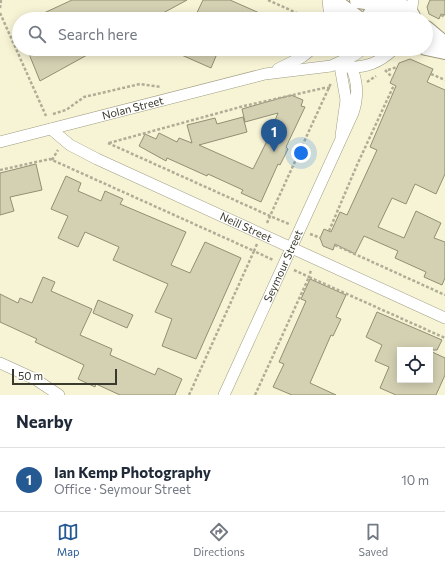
<!DOCTYPE html>
<meta charset="utf-8">
<style>
:root{--surface:#fff;--page:#f6f6f7;--text:#1f2937;--muted:#747a83;--line:#e0e1e3;--accent:#255992}
body{margin:0;font-family:Commissioner,sans-serif;background:var(--page);color:var(--text)}
.controls{position:absolute;right:12px;bottom:12px;display:grid;overflow:hidden;border-radius:0px;box-shadow:0 2px 10px #0003}
.controls button{width:36px;height:36px;display:grid;place-items:center;padding:0;border:0;border-bottom:1px solid var(--line);background:var(--surface);color:var(--text);font:20px sans-serif}
.scale{position:absolute;left:12px;bottom:10px;width:105px;box-sizing:border-box;padding-left:4px;border:2px solid #3a392d;border-top:0;font-size:11px;line-height:14px;white-space:nowrap;color:#3a392d;-webkit-text-stroke:3px #fff;paint-order:stroke}
.you{position:absolute;left:301px;top:153px;width:14px;height:14px;margin:-10px;border:3px solid #fff;border-radius:50%;background:#1a73e8;box-shadow:0 0 0 6px #1a73e833}
.badge{display:grid;place-items:center;width:26px;height:26px;border-radius:50%;background:var(--accent);color:#fff;font-size:13px;font-weight:700}
.pin{position:absolute;translate:-50% -33px;filter:drop-shadow(0 1px 2px #0008)}
.pin::after{content:'';position:absolute;top:21px;width:14px;height:12px;background:inherit;clip-path:polygon(0 0,100% 0,50% 100%)}
.list{margin:0;padding:0;list-style:none}
h2{display:flex;justify-content:space-between;align-items:center;height:52px;margin:0;padding:0 16px;font-size:17px}
h2 small{font-size:13px;font-weight:400;color:var(--muted)}
.list li{display:grid;grid-template-columns:26px 1fr auto;gap:12px;align-items:center;box-sizing:border-box;height:64px;padding:0 16px;border-top:1px solid var(--line)}
.list b{display:block;font-size:15px;white-space:nowrap}
.list p{margin:0;font-size:13px;white-space:nowrap;color:var(--muted)}
.list em{font-size:13px;font-style:normal;color:var(--muted)}
.icon{flex:none;width:22px;height:22px;fill:none;stroke:currentColor;stroke-width:2;stroke-linecap:round;stroke-linejoin:round}
.map{position:relative;flex:none;width:445px;height:395px;overflow:hidden}
.search{position:absolute;background:var(--surface);box-shadow:0 2px 10px #0003;left:12px;right:12px;top:12px;height:44px;display:flex;align-items:center;gap:10px;box-sizing:border-box;padding:0 14px;border-radius:22px;color:var(--muted);font-size:15px}
.sheet{height:116px;background:var(--surface)}
nav{display:flex;justify-content:space-around;align-items:center;box-sizing:border-box;height:56px;border-top:1px solid var(--line);background:var(--surface);font-size:11px;color:var(--muted)}
nav a{display:grid;justify-items:center;gap:2px}
nav .on{color:var(--accent)}
.map>svg:first-child{display:block}
.building{fill:#d4d1b3;stroke:#918f73}
.lines{fill:none;stroke-linecap:round;stroke-linejoin:round}
.street-casing{stroke:#9f9c80;stroke-width:12}
.secondary-casing{stroke:#9f9c80;stroke-width:18}
.path{stroke:#afad96;stroke-width:2.5;stroke-dasharray:3 2;stroke-linecap:butt}
.street{stroke:#fff;stroke-width:11}
.secondary{stroke:#fff;stroke-width:16}
.labels{text-anchor:middle;stroke-width:3;stroke-linejoin:round;paint-order:stroke}
.street-label{font-size:11px;fill:#3a392d;stroke:#fff}
</style>
<div class="map">
<svg width="445" height="395" viewBox="0 0 445 395">
<rect width="100%" height="100%" fill="#f7f4d6"/>
<path class="building" d="M72,0h115l-35,19h-121z
M203,0h27l43,19h-79z
M430,0h15v15l-4,-1 -2,5 -10,-5 -2,-7z
M27,49h71l-58,32z
M168,49h51l-8,19z
M410,59l23,10 -6,13 18,8v84l-9,20 -21,-10 -9,20 -14,-6 -14,29 26,11 12,-27 25,12 -7,15 11,4v36l-3,7 -18,-8 2,-5 -31,-14 3,-7 -34,-15 -9,18 -20,-10 -2,6 -10,-4 -3,-8 4,-9 7,3 9,-20 7,3 30,-65 -7,-3 26,-61 -6,-3 9,-20z
M291,95l12,5 -2,6 4,1 -19,40 2,2 -8,16 -2,-1 -17,38 -20,-9 2,-3 -35,-16 -1,2 -40,-18 -1,3 -27,-15 6,-12 11,5 3,-6 18,9 2,-4 13,5 -5,-18 28,-7 2,6 26,-7 4,15 -48,13 54,24 17,-34h-1l9,-22 -33,9 -3,-13z
M36,164l6,26 -32,7 4,14 -14,4v-42z
M66,176l15,7 -3,8 23,10 4,-10 18,8 -3,5 66,28 -15,33 19,8 15,-31 36,16 -45,101 -34,-13 10,-27 -17,-7 13,-28 -55,-24 6,-13 -34,-15 -7,15 -20,-9 10,-22 -17,-7z
M43,277l12,5 -4,9 41,18 -12,26 32,14 -2,6 45,20 3,-7 24,11 -7,16h-55l-24,-11 -1,3 -17,-8 6,-14 -49,-23 2,-3 -37,-17v-28l18,9 2,-5 12,5z
M310,279l36,16 -10,22 5,2 -8,17 -2,-1 -21,48 26,12h-44l-19,-8 11,-23 -5,-2 27,-61 -5,-2z
M98,300l35,15 -6,13 -34,-15z
M377,312l65,28 -5,10h-37v30h30v-29l15,7v17l-9,20h-40l-16,-7 9,-21 -14,-6 7,-16 -16,-8z"/>
<g class="lines">
<g class="street-casing">
<g id="street">
<path d="M328,0l2,19"/>
<path d="M411,13l2,-13"/>
<path d="M346,67c20,1 33,-4 48,-18"/>
<path d="M278,69l24,-12 10,-8"/>
<path id="s1" d="M51,129l19,16 27,14 348,159"/>
<path id="s2" d="M0,142l265,-68 66,-8 24,-11 8,-6"/>
<path d="M0,363l35,16 24,16"/>
<path id="s3" d="M224,395l129,-282c6,-17 5,-40 -7,-53l-6,6 6,34 -5,36"/>
</g>
</g>
<g class="secondary-casing">
<path id="secondary" d="M332,0l26,19
M358,0l23,3
M369,19c6,-19 38,-19 44,0
M426,29l19,16
M426,47l19,4"/>
</g>
<path class="path" d="M268,0l42,19
M0,8l1,-8
M0,13l46,103
M441,15l4,2
M385,70l8,8
M388,70l9,-3
M431,74l14,6
M367,82l9,-6
M53,114l13,-4 18,-13 56,-13 21,3
M108,143l162,73 61,-133
M109,143l135,-37 80,-18h7
M52,160l6,-10
M0,170l50,-11 204,92 -65,144
M267,223l3,-7 19,8
M329,231l28,-66 37,-80
M310,234l11,4
M257,244l-3,7 19,9
M335,245l110,50
M294,270l15,7 2,-7
M255,395l54,-118 136,61"/>
<use href="#street" class="street"/>
<use href="#secondary" class="secondary"/>
</g>
<g class="labels">
<g class="street-label">
<text dy="4" stroke="none"><textPath href="#s2" startOffset="137">Nolan Street</textPath></text>
<text dy="4" stroke="none"><textPath href="#s1" startOffset="219">Neill Street</textPath></text>
<text dy="4" stroke="none"><textPath href="#s3" startOffset="142">Seymour Street</textPath></text>
</g>
</g>
</svg>
<div class="controls">
<button><svg class="icon" aria-label="locate" viewBox="0 0 24 24"><circle cx="12" cy="12" r="6"/><path d="M12 2v4M12 18v4M2 12h4M18 12h4"/></svg></button>
</div>
<div class="scale">50 m</div>
<div class="you"></div>
<div class="pin badge" style="left:274px;top:152px">1</div>
<div class="search"><svg class="icon" aria-label="search" viewBox="0 0 24 24"><circle cx="10" cy="10" r="6"/><path d="M15 15l6 6"/></svg>Search here</div>
</div>
<section class="sheet">
<h2>Nearby<small></small></h2>
<ul class="list">
<li><span class="badge">1</span><div><b>Ian Kemp Photography</b><p>Office · Seymour Street</p></div><em>10 m</em></li>
</ul>
</section>
<nav>
<a class="on"><svg class="icon" aria-label="map" viewBox="0 0 24 24"><path d="M3 6l6-2 6 2 6-2v14l-6 2-6-2-6 2zM9 4v14M15 6v14"/></svg>Map</a>
<a><svg class="icon" aria-label="directions" viewBox="0 0 24 24"><path d="M12 3l9 9-9 9-9-9zM9 14v-3h6M13 9l2 2-2 2"/></svg>Directions</a>
<a><svg class="icon" aria-label="saved" viewBox="0 0 24 24"><path d="M7 4h10v16l-5-4-5 4z"/></svg>Saved</a>
</nav>
